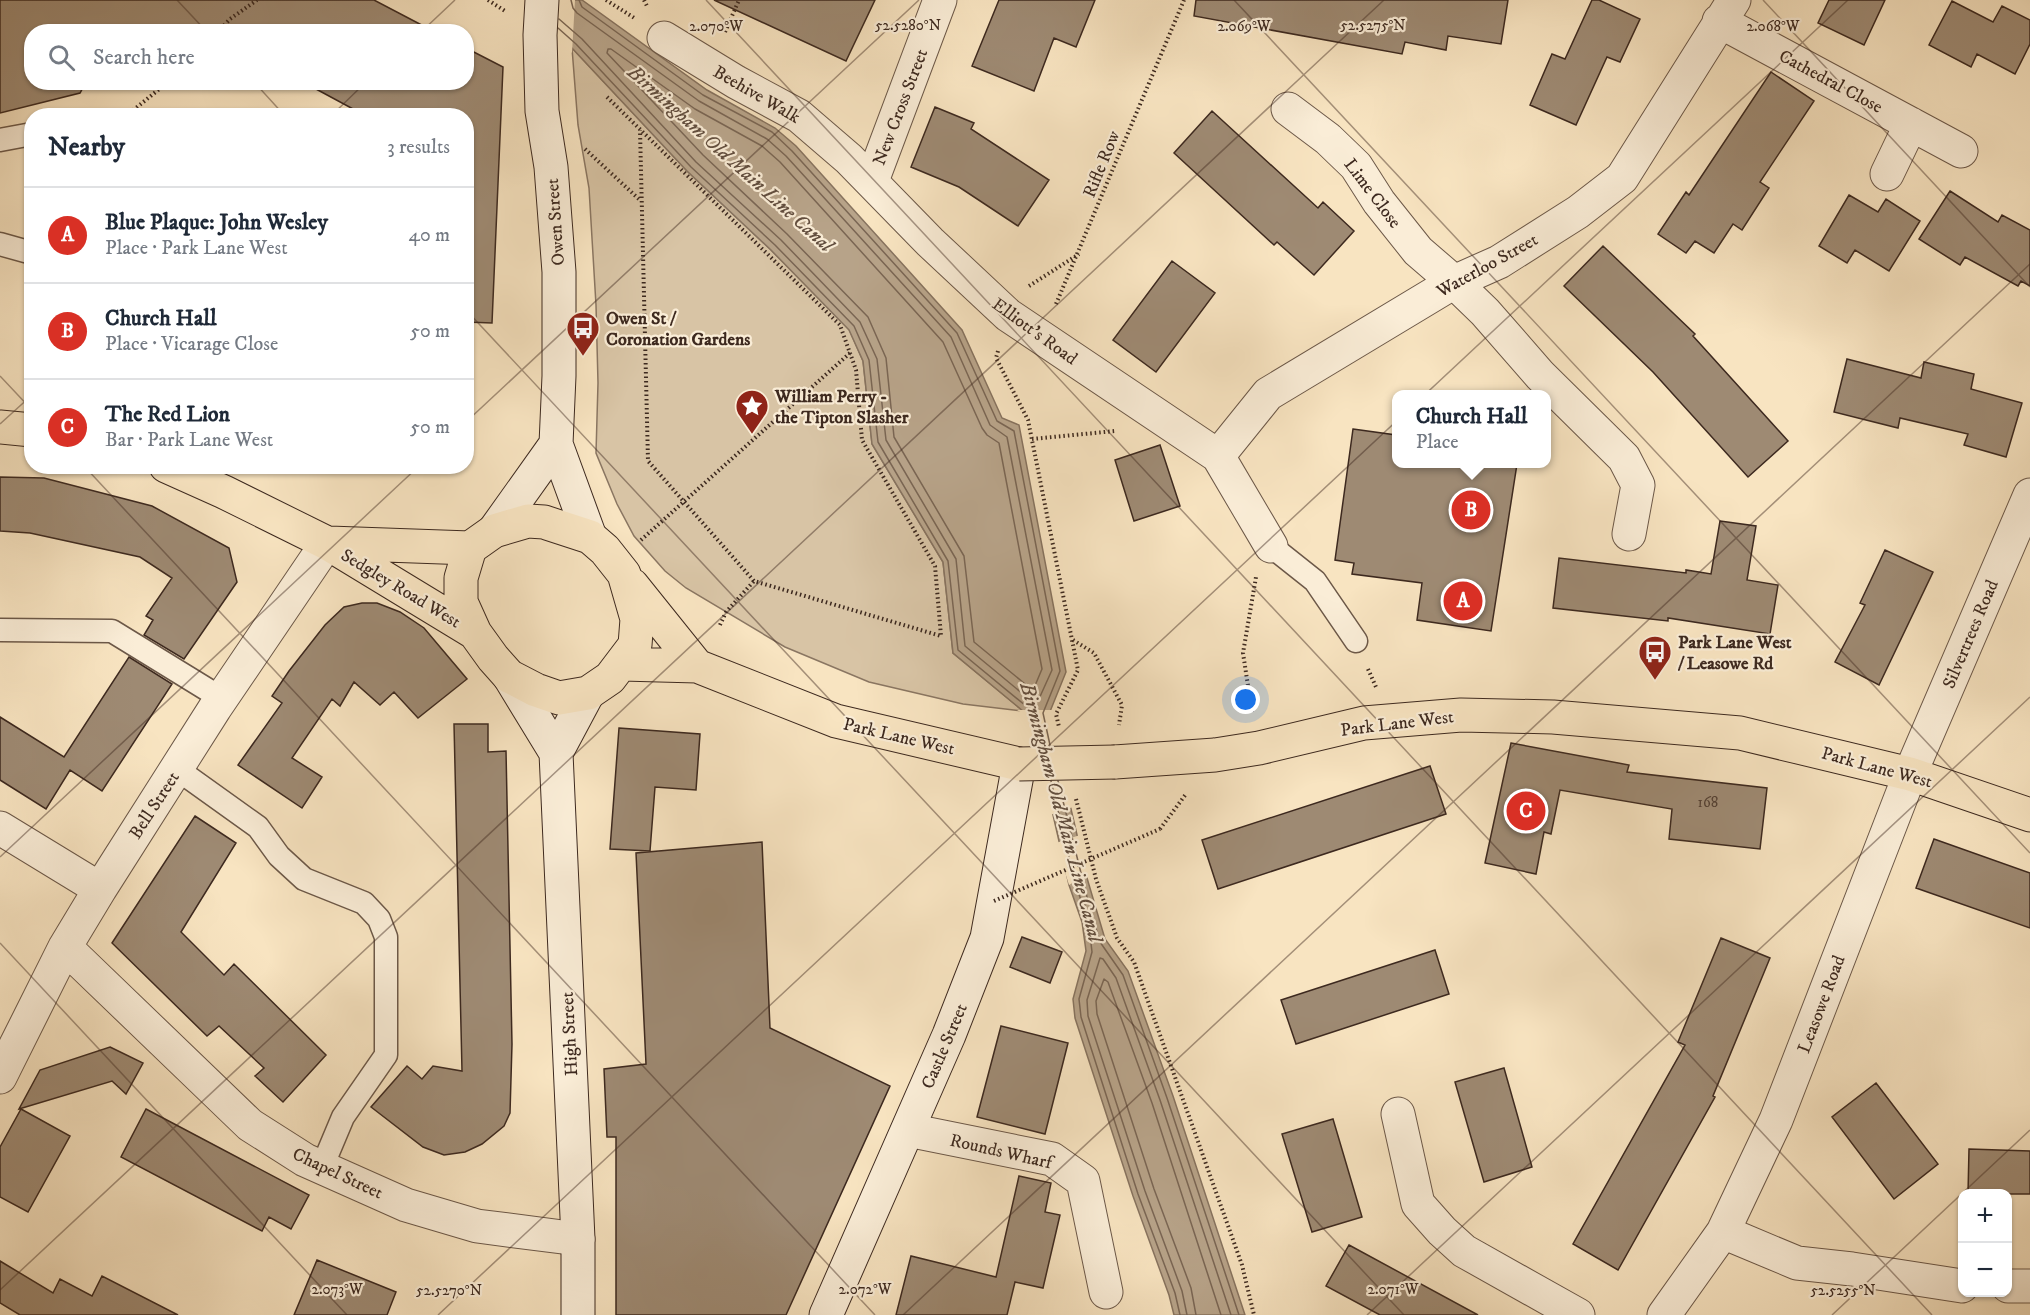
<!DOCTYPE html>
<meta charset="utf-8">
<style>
:root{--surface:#fff;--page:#f6f6f7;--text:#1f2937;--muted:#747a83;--line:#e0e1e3;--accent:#d93025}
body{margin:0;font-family:"IM FELL DW Pica",serif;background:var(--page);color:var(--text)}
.controls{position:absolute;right:18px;bottom:18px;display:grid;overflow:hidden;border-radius:12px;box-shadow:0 2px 4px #0004}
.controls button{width:54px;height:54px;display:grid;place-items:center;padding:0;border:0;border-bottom:2px solid var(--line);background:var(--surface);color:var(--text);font:30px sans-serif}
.you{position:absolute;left:1246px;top:700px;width:21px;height:21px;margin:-15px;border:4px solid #fff;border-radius:50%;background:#1a73e8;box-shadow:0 0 0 9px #1a73e833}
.badge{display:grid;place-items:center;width:39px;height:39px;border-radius:50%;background:var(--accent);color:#fff;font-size:20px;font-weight:700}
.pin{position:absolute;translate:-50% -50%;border:3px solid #fff;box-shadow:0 2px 6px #0006}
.popup{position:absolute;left:1392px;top:390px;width:159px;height:78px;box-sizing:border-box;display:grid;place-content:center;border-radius:12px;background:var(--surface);filter:drop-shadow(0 2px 4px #0005);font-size:20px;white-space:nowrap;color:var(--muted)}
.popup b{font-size:22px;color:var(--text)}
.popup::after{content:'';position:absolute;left:50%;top:100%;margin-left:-12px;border:12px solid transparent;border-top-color:var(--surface)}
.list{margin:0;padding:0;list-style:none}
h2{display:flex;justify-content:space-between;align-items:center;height:78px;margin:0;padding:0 24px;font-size:26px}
h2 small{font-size:20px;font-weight:400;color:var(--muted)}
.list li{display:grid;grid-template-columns:39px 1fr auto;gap:18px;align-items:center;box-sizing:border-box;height:96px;padding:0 24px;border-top:2px solid var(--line)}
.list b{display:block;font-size:22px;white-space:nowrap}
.list p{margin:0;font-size:20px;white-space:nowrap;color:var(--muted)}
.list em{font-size:20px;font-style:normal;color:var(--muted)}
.icon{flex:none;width:33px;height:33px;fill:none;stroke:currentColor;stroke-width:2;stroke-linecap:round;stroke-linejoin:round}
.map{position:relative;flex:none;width:2030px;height:1315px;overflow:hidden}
.search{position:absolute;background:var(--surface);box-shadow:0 2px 4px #0004;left:24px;top:24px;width:450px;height:66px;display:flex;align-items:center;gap:15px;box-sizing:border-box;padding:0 21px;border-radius:24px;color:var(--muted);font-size:22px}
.panel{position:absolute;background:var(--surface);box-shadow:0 2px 4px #0004;left:24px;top:108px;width:450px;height:366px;border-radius:24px}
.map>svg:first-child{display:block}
.green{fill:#d8c4a5;stroke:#8a7662;stroke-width:1.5}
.water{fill:#b8a48a;stroke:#87735f;stroke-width:1.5}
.pier{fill:#f8e4c1}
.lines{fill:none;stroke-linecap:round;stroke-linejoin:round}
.shore{stroke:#7a6654;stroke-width:1.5}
.building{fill:#9e8a73;stroke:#3d291f;stroke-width:1.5}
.lane-casing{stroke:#6c5848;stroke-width:25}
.street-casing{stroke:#6c5848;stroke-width:35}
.secondary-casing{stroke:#3d291f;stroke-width:35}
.primary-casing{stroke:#3d291f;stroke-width:35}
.path{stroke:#3d291f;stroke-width:4;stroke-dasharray:1.5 3;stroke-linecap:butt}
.lane{stroke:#faedd7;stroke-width:22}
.street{stroke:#faedd7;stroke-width:33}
.secondary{stroke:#faedd7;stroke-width:33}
.primary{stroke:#f8e4c1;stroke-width:33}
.primary-bridge-casing{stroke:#3d291f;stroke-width:35;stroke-linecap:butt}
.path-bridge{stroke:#3d291f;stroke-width:4;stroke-dasharray:1.5 3;stroke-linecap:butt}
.primary-bridge{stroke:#f8e4c1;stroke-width:33}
.ticks{fill:none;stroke:#3d291f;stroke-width:1.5;stroke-opacity:0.45}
.labels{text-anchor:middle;stroke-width:4.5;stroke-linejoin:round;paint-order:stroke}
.number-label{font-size:15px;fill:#554134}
.street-label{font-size:18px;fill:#3d291f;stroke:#faedd7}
.poi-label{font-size:18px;font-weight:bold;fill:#3d291f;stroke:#faedd7;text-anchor:start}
.water-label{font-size:20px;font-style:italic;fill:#624e3f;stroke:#faedd7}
.ticks-label{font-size:15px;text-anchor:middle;fill:#3d291f;stroke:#faedd7;stroke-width:4.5;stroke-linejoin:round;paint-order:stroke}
</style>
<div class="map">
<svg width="2030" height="1315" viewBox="0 0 2030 1315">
<rect width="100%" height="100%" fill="#f8e4c1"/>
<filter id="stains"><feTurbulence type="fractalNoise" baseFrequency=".00333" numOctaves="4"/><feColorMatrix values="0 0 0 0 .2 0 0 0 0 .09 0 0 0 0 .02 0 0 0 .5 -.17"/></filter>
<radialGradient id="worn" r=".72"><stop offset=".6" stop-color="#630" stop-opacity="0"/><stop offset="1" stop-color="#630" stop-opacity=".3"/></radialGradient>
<path class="green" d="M572,48l115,123 84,79 78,79 14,32 9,83 71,118 10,91 70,58 -60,-7 -94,-22 -84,-35 -99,-59 -21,-17 -31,-35 -17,-32 -21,-51 2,-70 -2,-78 -7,-117 -11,-63z"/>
<path class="water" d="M518,0h64l125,90 68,38 21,18 166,184 40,88 17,7 47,247 -17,42 38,164 18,61 23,32 45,125 72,219h-71l-5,-20 -36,-99 -58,-178 -2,-19 13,-48 -4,-29 -13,-37 -39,-171 -7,-3 -70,-58 -10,-91 -71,-118 -9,-83 -14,-31 -78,-80 -84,-79 -115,-123z"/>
<path class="pier" d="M515,0h60l-3,53 -56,-51z
M1017,710h36l20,97 -23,8 -23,-99z
M1080,835l9,38 -20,12 -13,-42z"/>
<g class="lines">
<path class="shore" d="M579,0l3,7 121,88 69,37 20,19 165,182 40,88 17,10 46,240 -17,42 7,32
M559,19l23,20 114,123 85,78 79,82 17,37 9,81 70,119 9,87 64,53 9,2 14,-31 -45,-233 -17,-12 -39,-88 -165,-181 -19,-17 -68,-38 -122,-88 -4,-5 -2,-8
M558,28l18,16 115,123 84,78 79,81 15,34 9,82 70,119 10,89 68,56 8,4 9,35
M608,49h3l84,60 67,37 18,16 163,180 39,86 5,7 12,8 43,226 -8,19h-4l-56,-46 -10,-86 -70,-119 -8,-79 -18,-41 -81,-83 -84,-79 -96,-102z
M1051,781l24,102 7,20 3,2 3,-4 -30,-120
M1180,1315l-5,-22 -37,-99 -57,-177 -2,-18 13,-47 -3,-26 2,-3 4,2 5,17 23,33 44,123 72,217
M1187,1315l-5,-24 -37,-100 -57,-175 -1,-16 13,-42 3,1 13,19 44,122 71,215
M1196,1315l-5,-27 -37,-99 -57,-175 -1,-13 8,-22 4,3 44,121 69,212"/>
</g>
<path class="building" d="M0,0h374l61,32h-403v50h54l-6,11 -80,20z
M714,0h161l-29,61z
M999,0h96l-19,47 -22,-9 -20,53 -62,-25z
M1196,0h312l-7,44 -53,-8 -2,14 -41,-8 -3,12 -208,-38z
M1592,0h7l41,19 -20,43 -13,-5 -31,68 -46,-20 22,-51 13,5z
M1829,0h56l-21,45 -46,-22z
M1952,1l41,21 9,-16 28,14v24l-15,30 -38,-20 -6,13 -42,-22z
M466,48l37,19 -11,256 -26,-1v-206h-100l-63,-34h163z
M1771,72l43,29 -54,81 9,6 -27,42 -9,-6 -19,29 -19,-12 -9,12 -28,-19 28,-42 3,3z
M935,107l39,16 -3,6 78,51 -31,46 -59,-39 -48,-20z
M1212,111l106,97 5,-6 31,29 -40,44 -37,-33 -3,3 -100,-92z
M1950,191l48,31 4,-7 28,15v56l-9,-5 -3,5 -53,-29 -5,8 -41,-26z
M1849,195l29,17 8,-13 34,22 -31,50 -34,-21 -8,13 -28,-17z
M1603,246l92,88 -2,2 95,105 -40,36 -95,-105 -89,-86z
M1172,261l43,32 -59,79 -43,-32z
M1847,359l74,19 3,-16 50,12 -3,15 51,14 -16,54 -42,-12 4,-11 -68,-16 -2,10 -64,-16z
M1353,429l43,6v29h121l-26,167 -74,-11 5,-37 -70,-9 2,-11 -19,-3z
M1160,445l20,61 -46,15 -19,-61z
M0,477l44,1 108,28 77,42 8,34 -53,77 -40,-24 9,-15 -7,-4 26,-38 -32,-21 -110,-24 -30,-2z
M1720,521l36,5 -9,54 31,5 -8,49 -102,-16v3l-115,-13 6,-50 127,15v-3l25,4z
M1885,550l48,22 -54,113 -44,-23 30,-57 -5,-2z
M362,603h15l23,9 24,16 43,51 -49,39 -24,-26 -14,13 -26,-23 -14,24 -8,-7 -40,59 30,19 -20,31 -64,-43 44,-62 -10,-7 17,-25 36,-46 19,-18z
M129,657l43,27 -70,107 -32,-21 -24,39 -46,-29v-63l64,40z
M454,724h34v28l18,-1 6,293 -2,69 -6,13 -22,18 -17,8 -21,3 -21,-8 -52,-40 36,-41 15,13 11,-13 29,5z
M619,728l81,6 -4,56 -41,-3 -5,64 -40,-2z
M1511,743l118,22 -2,7 140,16 -7,61 -91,-10 3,-30 -112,-19 -9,44 -7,-2 -8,42 -51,-11z
M1430,766l16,48 -228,75 -16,-49z
M195,816l41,27 -55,89 43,43 10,-11 92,91 -43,47 -28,-26 9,-8 -45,-42 -12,10 -95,-93z
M1934,839l96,34v55l-114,-40z
M762,842l8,186 120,58 -104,229h-170v-178h-9l-3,-68 42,-5 -10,-211z
M1022,937l40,15 -12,31 -40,-16z
M1721,938l49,20 -57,138 2,1 -97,173 -45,-26 112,-199 -7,-3z
M1435,950l14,44 -153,50 -15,-44z
M1001,1026l67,17 -23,91 -68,-17z
M110,1047l33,16 -17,31 -14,-13 -93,28 21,-39z
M1504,1068l28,99 -48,15 -29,-100z
M1876,1083l62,81 -44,35 -62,-82z
M21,1109l49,27 -42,76 -28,-15v-50z
M146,1109l163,86 -18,34 -22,-12 -7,14 -141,-74z
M1333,1119l29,98 -50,15 -30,-98z
M1969,1149l61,2v43h-62z
M1019,1176l32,7 -6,29 15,3 -17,73 -28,-6 -8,33h-111l15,-59 85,21z
M1349,1245l129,70h-98l-54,-29z
M317,1260l79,32 -9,23h-93z
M0,1261l53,32 7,-14 32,17 10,-20 76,39h-158l-20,-12z"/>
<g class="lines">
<g class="lane-casing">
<path id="lane" d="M0,140l32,-6
M0,244l32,9
M1271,546l44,35 41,60
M0,630l112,1 109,67
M177,769l81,58 21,29 25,23 60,24 15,16 7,18v118l-43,62 -21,50"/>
</g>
<g class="street-casing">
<path id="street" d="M1719,21l242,130
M664,38l72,44 63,34 50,43 81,83 78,73 210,141 53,90
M1288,109l40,30 28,27 23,36 39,49 36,31 31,30 55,63 84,83 14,27 -9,49
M1887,174l24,-50
M872,181l68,-181
M1218,456l50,-62 186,-112 45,-20 79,-50 44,-34 112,-178
M0,828l100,61
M65,947l185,178 55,35 101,45 71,21 101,13
M0,1077l65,-130 35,-58 115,-181 112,-165
M1398,1114l20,90 24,27 22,20 114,64
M908,1130l144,29 31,22 23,111
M1723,1232l74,31 55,6 110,17
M2008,1286h22
M1664,1315l59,-83 53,-112 134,-346 120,-279"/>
</g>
<g class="secondary-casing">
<path id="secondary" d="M542,0l-2,35 2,76 9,56 8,105v104l-3,68 34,93
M494,531l62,-87
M509,676l47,77 22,486v76
M556,753l32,-60
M826,1315l123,-280 38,-97 32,-174"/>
</g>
<g class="primary-casing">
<path id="primary" d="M0,427l32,3
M166,466l58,26 103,51 148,90
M528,521l16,1 46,15 15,13 19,24 13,45 -2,26 -25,33 -22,15 -29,5 -23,-8 -27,-14 -16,-18 -18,-25 -14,-31v-24l9,-30 24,-17z
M329,543l141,5
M632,585l65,81
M622,664l75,2 139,55 183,43
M1115,762l100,-7 44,-7 105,-25 97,-8 92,2 187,16 170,41 120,41"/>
</g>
<path class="path" d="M488,0l17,11
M606,0l30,19
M644,0l4,8
M218,32l12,-13 27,-19
M725,32l14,-32
M607,97l233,228 16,45 6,70 73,126 6,70 -187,-55 -106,-120 -8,-331
M126,116l42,-34
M585,149l56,52
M1029,286l50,-32
M1056,304l128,-304
M998,351l-2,7 32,62 50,250 -22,44 3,13
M1032,439l83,-8
M641,540l210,-188
M720,625l6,-13 28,-31
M1073,640l21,13 28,52 -3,20
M1368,669l8,18
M1252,712l-9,-59 13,-76
M1076,799l20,80 21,59 17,24 108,303 12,50
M1160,829l26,-35"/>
<use href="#lane" class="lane"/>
<use href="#street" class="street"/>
<use href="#secondary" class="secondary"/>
<use href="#primary" class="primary"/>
<g class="primary-bridge-casing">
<path id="primary-bridge" d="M1019,764l96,-2"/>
</g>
<path class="path-bridge" d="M994,901l166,-72"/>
<use href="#primary-bridge" class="primary-bridge"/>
</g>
<path class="ticks" d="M177,0l30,32M706,0l1226,1315M1234,0l796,853M1763,0l267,287M421,32l34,-32M254,82l31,34M331,116l35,-34M466,310l938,1005M0,376l32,34M466,422l453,-422M0,424l32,-29M84,466l791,849M0,857l419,-391M0,943l347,372M0,1290l1384,-1290M438,1315l1410,-1315M903,1315l1127,-1051M1367,1315l663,-618M1832,1315l198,-185"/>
<defs>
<g id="bus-pin" transform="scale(1.725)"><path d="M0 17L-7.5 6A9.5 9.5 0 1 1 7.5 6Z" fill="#8f2418" stroke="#faedd7"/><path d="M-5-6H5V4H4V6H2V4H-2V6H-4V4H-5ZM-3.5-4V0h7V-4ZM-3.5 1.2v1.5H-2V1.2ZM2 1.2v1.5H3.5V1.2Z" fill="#fff"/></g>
<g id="sight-pin" transform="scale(1.725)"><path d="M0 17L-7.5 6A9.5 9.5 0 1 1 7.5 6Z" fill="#8f2418" stroke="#faedd7"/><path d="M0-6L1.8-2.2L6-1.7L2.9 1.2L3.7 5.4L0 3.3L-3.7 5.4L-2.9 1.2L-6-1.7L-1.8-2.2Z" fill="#fff"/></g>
</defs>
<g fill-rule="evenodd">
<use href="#bus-pin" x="583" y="328"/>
<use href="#sight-pin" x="752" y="406"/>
<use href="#bus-pin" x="1655" y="652"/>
</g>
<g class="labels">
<g class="number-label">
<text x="1708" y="807">168</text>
</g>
<g class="street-label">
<text transform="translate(1831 81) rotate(28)" y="6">Cathedral Close</text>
<text transform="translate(757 94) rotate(30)" y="6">Beehive Walk</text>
<text transform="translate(900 107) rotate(-69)" y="6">New Cross Street</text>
<text transform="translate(1101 164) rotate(-68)" y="6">Rifle Row</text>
<text transform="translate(1373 193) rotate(53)" y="6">Lime Close</text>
<text transform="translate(555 222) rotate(-94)" y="6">Owen Street</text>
<text transform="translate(1487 265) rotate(-29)" y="6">Waterloo Street</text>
<text transform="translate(1035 331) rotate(36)" y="6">Elliott's Road</text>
<text transform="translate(401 588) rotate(31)" y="6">Sedgley Road West</text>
<text transform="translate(1970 634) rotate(-67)" y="6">Silvertrees Road</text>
<text transform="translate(1397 723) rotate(-7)" y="6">Park Lane West</text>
<text transform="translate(899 736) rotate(13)" y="6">Park Lane West</text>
<text transform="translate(1877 767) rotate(15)" y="6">Park Lane West</text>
<text transform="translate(154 805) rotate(-57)" y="6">Bell Street</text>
<text transform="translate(1821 1004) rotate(-69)" y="6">Leasowe Road</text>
<text transform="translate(569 1034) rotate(-93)" y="6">High Street</text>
<text transform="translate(944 1046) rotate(-67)" y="6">Castle Street</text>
<text transform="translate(1001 1151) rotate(13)" y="6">Rounds Wharf</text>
<text transform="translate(338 1173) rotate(25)" y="6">Chapel Street</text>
</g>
<g class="poi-label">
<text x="606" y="324">Owen St /<tspan x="606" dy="21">Coronation Gardens</tspan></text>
<text x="775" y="402">William Perry -<tspan x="775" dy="21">the Tipton Slasher</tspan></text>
<text x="1678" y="648">Park Lane West<tspan x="1678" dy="21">/ Leasowe Rd</tspan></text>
</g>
<g class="water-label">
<text transform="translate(731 158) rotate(42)" y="7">Birmingham Old Main Line Canal</text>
<text transform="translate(1062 812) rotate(75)" y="7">Birmingham Old Main Line Canal</text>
</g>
</g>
<g class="ticks-label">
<text x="908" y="30">52.5280°N</text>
<text x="1373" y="30">52.5275°N</text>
<text x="716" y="31">2.070°W</text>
<text x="1244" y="31">2.069°W</text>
<text x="1773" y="31">2.068°W</text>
<text x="337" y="1294">2.073°W</text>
<text x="865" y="1294">2.072°W</text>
<text x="1393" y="1294">2.071°W</text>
<text x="449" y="1295">52.5270°N</text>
<text x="1843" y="1295">52.5255°N</text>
</g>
<rect width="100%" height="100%" filter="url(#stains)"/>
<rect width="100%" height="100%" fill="url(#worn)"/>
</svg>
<div class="controls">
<button>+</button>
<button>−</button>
</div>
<div class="you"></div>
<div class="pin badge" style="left:1463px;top:601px">A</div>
<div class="pin badge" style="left:1471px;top:510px">B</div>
<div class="popup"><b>Church Hall</b>Place</div>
<div class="pin badge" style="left:1526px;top:811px">C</div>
<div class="search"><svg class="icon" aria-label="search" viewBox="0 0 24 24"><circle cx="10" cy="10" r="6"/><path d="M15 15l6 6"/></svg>Search here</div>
<section class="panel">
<h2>Nearby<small>3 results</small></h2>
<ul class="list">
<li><span class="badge">A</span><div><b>Blue Plaque: John Wesley</b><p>Place · Park Lane West</p></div><em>40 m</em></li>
<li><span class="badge">B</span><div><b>Church Hall</b><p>Place · Vicarage Close</p></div><em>50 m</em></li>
<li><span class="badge">C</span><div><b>The Red Lion</b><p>Bar · Park Lane West</p></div><em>50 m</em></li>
</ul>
</section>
</div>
